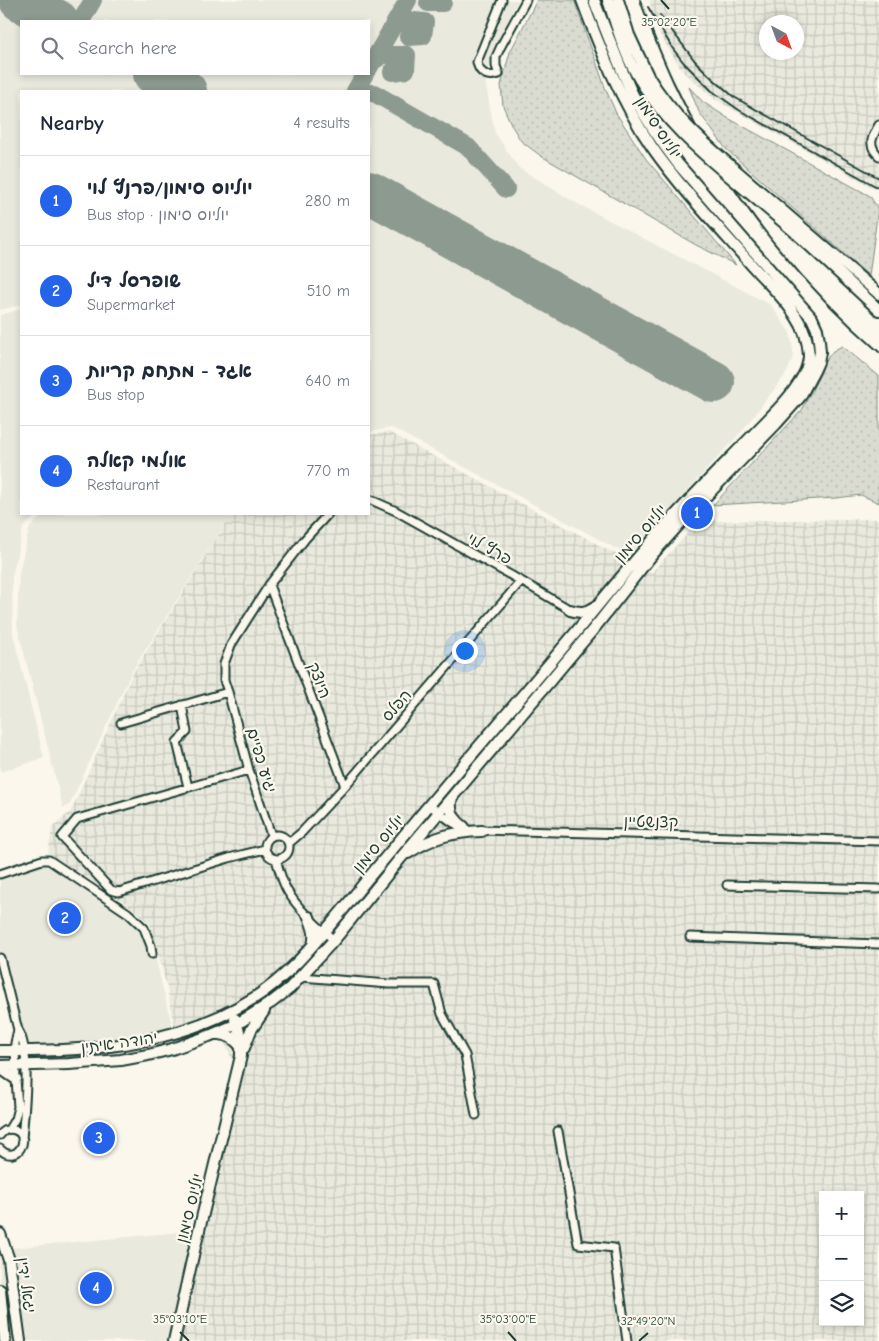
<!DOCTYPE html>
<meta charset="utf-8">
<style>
:root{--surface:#fff;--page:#f2f2f3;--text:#1f2937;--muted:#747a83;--line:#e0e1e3;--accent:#2563eb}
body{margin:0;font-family:"Comic Neue","Playpen Sans Hebrew",sans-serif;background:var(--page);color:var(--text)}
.controls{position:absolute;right:15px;bottom:15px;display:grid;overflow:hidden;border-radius:0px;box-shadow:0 2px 8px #0003}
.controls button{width:45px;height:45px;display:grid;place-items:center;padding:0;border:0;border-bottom:1px solid var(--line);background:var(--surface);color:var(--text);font:25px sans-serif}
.compass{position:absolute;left:759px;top:15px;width:45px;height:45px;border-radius:50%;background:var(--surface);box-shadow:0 2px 8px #0003;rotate:139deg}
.you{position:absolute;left:464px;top:650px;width:18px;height:18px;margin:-12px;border:4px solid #fff;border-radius:50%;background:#1a73e8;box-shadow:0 0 0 8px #1a73e833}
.badge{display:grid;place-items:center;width:32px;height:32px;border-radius:50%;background:var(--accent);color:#fff;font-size:16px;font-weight:700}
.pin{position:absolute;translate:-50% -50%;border:2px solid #fff;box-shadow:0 1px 5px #0006}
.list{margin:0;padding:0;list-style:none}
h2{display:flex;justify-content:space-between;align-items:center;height:65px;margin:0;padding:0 20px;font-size:21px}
h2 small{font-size:16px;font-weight:400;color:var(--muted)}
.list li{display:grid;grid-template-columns:32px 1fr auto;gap:15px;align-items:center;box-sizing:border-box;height:90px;padding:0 20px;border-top:1px solid var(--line)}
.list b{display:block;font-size:19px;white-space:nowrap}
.list p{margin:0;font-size:16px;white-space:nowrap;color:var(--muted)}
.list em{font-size:16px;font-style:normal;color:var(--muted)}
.icon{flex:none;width:28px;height:28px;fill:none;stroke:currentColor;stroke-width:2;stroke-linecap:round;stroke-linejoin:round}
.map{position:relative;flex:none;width:879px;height:1341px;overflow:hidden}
.search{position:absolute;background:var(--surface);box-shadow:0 2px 8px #0003;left:20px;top:20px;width:350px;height:55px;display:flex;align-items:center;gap:12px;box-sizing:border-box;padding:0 18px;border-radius:0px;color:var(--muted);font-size:19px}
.panel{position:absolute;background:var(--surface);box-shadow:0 2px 8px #0003;left:20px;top:90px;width:350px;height:425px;border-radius:0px}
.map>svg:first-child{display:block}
.built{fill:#eae9de;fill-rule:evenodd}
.industrial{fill:url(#industrial-grid);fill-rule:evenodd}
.grass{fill:url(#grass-dots);stroke:#7d8c82}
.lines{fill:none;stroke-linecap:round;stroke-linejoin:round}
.taxiway{stroke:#8d9a90;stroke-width:18}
.runway{stroke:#8d9a90;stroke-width:42}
.street-casing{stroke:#1f3d34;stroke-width:11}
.secondary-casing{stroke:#1f3d34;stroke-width:14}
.street{stroke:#fbf7ec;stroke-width:7}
.secondary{stroke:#fbf7ec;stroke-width:10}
.rail{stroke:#1f3d34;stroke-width:2}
.secondary-bridge-casing{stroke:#1f3d34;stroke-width:14;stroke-linecap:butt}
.secondary-bridge{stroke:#fbf7ec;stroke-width:10}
.ticks{fill:none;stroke:#1f3d34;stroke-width:2}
.labels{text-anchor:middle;stroke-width:4.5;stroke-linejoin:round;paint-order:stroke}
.street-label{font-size:16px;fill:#1f3d34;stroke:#fbf7ec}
.ticks-label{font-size:12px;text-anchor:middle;fill:#1f3d34;stroke:#fbf7ec;stroke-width:4.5;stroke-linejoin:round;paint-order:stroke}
</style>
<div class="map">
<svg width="879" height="1341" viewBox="0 0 879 1341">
<defs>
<pattern id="industrial-grid" width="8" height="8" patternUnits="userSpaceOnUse" patternTransform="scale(1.25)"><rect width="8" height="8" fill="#eae9de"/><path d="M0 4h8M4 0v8" fill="none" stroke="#c8c9bf"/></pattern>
<pattern id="grass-dots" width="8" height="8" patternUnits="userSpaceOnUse" patternTransform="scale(1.25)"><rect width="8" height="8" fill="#dbdcd1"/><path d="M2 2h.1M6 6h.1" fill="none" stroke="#bcbeb4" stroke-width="1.8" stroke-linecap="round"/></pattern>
</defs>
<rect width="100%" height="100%" fill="#fbf7ec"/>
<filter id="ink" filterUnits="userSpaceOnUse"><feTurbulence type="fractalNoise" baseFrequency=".02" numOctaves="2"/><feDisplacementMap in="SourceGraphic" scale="10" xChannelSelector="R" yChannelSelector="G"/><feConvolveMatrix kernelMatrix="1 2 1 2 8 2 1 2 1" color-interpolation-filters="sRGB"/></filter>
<g filter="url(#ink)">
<path class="built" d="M0,0h518l-24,51 -9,25v5l10,52 24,35 57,35 195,102 19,28 4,23 -8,18 -44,57 -114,124 -236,-127 -23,4v-341h-348v214l-21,5zM21,21h348v53h-348z
M21,309v205h16l-14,14 -11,49 1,57 31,124 -44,14v-457z
M43,514h188l-99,157 -62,133 -7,4 -46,-183 2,-52 10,-44z
M46,854l80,52 22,21 25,103 -51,13 -98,5 -24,-76v-104z
M201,1230l-24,111h-177v-92z"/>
<path class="industrial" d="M649,0h230v191l-163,-91 -33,-28 -24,-39zM766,22h30v30h-30z
M389,432l262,141 48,-52 180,-2v822h-700l39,-172 16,-105 -11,-25 -5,-1 -39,12 -12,-62 -17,-64 -23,-20 -79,-51 4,-25 19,-17 62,-138 98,-159h138v-79zM823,1195h37v127h-37z"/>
<path class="grass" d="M537,0h37l32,90 10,23 30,46 90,106 -40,-20 -155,-89 -20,-15 -9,-15 -9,-20 -2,-21 9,-33z
M689,87l14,15 23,15 144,79 8,13 -9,67 -143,-127 -27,-37z
M842,346l37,30v127l-18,-8 -25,3 -123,7 89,-95 18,-36 5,-13 8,-10z"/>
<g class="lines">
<path class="taxiway" d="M428,3h15v-3
M81,21l12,-21
M393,26l10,-6 22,2 -2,14 -15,1
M372,62l11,-7h24l-1,15 -14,2
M369,68l39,-68
M151,91l8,-14
M355,91l10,-17
M369,93h5l94,54 38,42"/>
<path class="runway" d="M20,0l38,21
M154,74l32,17
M369,192l345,190"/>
<g class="street-casing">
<path id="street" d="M502,0l-25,62c2,12 11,16 22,12l-3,-8v-9l5,-11 25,-46
M879,125c-7,12 -12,20 0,31
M369,499l27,12 125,70 53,31
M269,585l76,201
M182,705l5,27 -10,10 11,45
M121,723l107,-31
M249,770l-172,49 -15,18 49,53 8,2 110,-34 36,-9
M429,805l23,17 7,4
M480,830l399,11
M265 847a12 12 0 1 1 24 0a12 12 0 1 1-24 0Z
M271,835l-22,-65 -21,-78 -4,-12v-16l7,-19 38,-60 36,-46 23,-25
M289,843l13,-11 43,-46 176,-205
M276,859c3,11 6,23 12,33 11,18 30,35 46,48
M0,874l42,-14h7l79,53 16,15 7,18 1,8
M727,885l152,4
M690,937l189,7
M0,958l18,72c14,22 6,83 4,109
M301,977l88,7h45l8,30 23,41 11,60
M9,1129l6,-10 3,-12 -2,-28 -1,-36 3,-13
M558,1131l20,113 36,4 13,93
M0,1135c4,-5 9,-7 15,-5 18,7 1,36 -15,19"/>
</g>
<g class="secondary-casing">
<path id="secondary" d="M608,0c9,27 17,56 32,80
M618,0l11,35 19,41
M754,186l125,108
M748,192l48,41 83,77
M570,610c10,3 16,3 25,-3
M452,798c-4,12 2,22 12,29
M408,853c25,-16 44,-21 74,-22
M309,917c4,10 7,17 4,28
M215,1034c11,-1 20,4 27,14
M244,1048l7,-18 13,-19
M0,1051c88,1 177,-5 254,-53 36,-23 61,-55 88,-87 17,-22 35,-44 54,-66 59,-72 121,-142 180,-213 28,-34 56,-69 85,-101 29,-33 61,-64 91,-95 19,-20 43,-41 54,-66 2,-6 3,-9 3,-15 -1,-13 -5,-27 -12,-37 -10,-17 -26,-32 -40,-47 -35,-40 -75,-81 -105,-124 -31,-46 -51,-96 -70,-147
M0,1066l69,-2 52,-4 27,-5 24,-6 37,-13 28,-12 35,-22 18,-14 44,-48 65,-80 197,-234 55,-70 32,-36 93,-96 24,-27 14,-26 4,-9 2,-10 -1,-11 -2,-12 -5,-11 -134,-154c-17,-22 -33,-46 -46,-71 -14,-30 -26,-62 -38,-93
M0,1068l16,11
M0,1234l9,26 11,81
M0,1290l5,51
M174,1341l20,-90 47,-195v-18l-6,-19"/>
</g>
<use href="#street" class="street"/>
<use href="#secondary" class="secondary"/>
<path class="rail" d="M640,0c10,27 21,55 33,81 49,104 120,196 206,271
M648,7l25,42 11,14 28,28 27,19 140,78
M660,15l35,46 17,17 22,19 39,22 106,59"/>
<g class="secondary-bridge-casing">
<path id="secondary-bridge" d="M648,76c27,45 67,76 106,110
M640,80c27,46 68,78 108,112"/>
</g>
<use href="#secondary-bridge" class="secondary-bridge"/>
</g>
</g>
<path class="ticks" d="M661,0l8,9M180,1332l9,9M508,1332l8,9M639,1341l9,-8"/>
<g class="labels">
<g class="street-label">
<text transform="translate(659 127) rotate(57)" y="6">יוליוס סימון</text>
<text transform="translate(640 533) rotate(-49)" y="6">יוליוס סימון</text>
<text transform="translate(490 548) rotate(29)" y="6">פרץ לוי</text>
<text transform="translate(320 680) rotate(69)" y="6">היוצק</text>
<text transform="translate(396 705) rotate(-49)" y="6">הפלס</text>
<text transform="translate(262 760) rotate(73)" y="6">יגיע כפיים</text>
<text transform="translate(651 821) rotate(1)" y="6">קצנשטיין</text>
<text transform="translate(378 843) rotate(-50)" y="6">יוליוס סימון</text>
<text transform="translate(119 1042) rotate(-8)" y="6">יהודה איתין</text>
<text transform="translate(189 1208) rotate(-76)" y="6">יוליוס סימון</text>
<text transform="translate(27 1285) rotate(82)" y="6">יגאל ידין</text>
</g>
</g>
<g class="ticks-label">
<text x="669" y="26">35°02'20"E</text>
<text x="180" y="1323">35°03'10"E</text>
<text x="508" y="1323">35°03'00"E</text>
<text x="648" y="1325">32°49'20"N</text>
</g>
</svg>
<div class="controls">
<button>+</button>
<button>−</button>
<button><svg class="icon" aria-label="layers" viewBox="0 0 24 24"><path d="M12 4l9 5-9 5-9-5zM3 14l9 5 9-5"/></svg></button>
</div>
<svg class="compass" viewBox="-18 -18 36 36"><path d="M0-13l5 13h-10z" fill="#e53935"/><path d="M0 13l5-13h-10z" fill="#747a83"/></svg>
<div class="you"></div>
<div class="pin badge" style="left:697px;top:513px">1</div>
<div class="pin badge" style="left:65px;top:918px">2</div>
<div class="pin badge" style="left:99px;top:1138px">3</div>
<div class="pin badge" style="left:96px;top:1288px">4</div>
<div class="search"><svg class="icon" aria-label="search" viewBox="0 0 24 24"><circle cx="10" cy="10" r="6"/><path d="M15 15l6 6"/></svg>Search here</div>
<section class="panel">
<h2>Nearby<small>4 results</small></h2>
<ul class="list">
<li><span class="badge">1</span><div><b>יוליוס סימון/פרנץ לוי</b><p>Bus stop · יוליוס סימון</p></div><em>280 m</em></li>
<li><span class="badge">2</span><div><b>שופרסל דיל</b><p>Supermarket</p></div><em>510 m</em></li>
<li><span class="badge">3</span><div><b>אגד - מתחם קריות</b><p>Bus stop</p></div><em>640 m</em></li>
<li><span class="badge">4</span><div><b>אולמי קאלה</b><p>Restaurant</p></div><em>770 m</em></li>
</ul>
</section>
</div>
